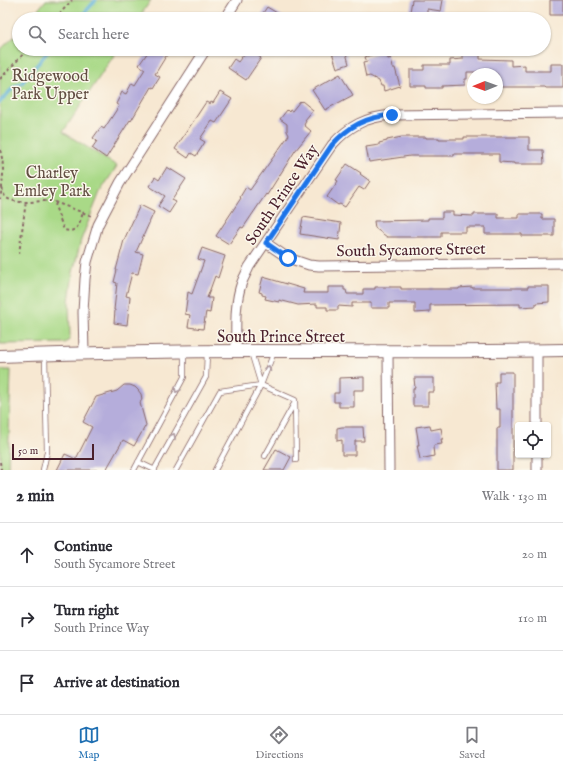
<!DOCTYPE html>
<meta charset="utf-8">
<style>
:root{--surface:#fff;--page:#f7f7f7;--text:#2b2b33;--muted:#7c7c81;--line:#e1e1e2;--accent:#1f6fb2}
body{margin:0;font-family:"IM FELL English",serif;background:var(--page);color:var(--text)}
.controls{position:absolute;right:12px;bottom:12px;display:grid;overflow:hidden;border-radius:4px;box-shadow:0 1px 3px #0004}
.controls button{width:36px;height:36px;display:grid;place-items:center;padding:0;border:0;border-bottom:1px solid var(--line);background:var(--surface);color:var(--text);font:20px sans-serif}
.compass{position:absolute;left:467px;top:68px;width:36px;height:36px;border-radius:50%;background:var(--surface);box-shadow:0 1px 3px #0004;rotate:269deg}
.scale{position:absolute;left:12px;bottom:10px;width:82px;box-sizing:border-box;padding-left:4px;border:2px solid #4a1f2b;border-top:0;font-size:11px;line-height:14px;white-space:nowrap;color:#4a1f2b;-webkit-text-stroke:3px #fbf7ec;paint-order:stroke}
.stop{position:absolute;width:12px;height:12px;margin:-9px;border:3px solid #1a73e8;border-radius:50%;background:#fff}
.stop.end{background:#1a73e8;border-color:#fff;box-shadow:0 1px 4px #0008}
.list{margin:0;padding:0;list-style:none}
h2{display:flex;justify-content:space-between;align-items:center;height:52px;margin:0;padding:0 16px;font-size:17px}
h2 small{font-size:13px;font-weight:400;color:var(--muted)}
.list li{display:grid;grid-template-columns:26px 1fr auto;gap:12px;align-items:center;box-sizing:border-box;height:64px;padding:0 16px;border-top:1px solid var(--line)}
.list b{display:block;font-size:15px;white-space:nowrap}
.list p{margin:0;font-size:13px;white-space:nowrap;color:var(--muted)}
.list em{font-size:13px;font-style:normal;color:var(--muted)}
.icon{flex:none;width:22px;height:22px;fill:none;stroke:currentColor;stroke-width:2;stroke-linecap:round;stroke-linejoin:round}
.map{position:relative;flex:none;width:563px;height:470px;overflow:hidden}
.search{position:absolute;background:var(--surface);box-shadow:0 1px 3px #0004;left:12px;right:12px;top:12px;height:44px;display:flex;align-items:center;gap:10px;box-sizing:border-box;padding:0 14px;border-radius:22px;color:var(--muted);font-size:15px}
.sheet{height:244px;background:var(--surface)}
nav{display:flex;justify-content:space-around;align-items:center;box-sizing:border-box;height:56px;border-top:1px solid var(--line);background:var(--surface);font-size:11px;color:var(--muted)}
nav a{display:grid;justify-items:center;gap:2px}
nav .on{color:var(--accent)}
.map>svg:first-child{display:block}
.green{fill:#a9d987;stroke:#7a7c59}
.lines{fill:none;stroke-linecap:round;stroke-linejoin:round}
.stream{stroke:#5db1d9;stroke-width:3.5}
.building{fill:#b5addb}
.service-casing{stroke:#876565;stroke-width:6}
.minor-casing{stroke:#876565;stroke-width:11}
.tertiary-casing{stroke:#876565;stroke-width:14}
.path{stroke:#876565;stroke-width:2;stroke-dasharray:3 3;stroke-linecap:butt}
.service{stroke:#fff;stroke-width:4.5}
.minor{stroke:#fff;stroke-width:9}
.tertiary{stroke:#fff;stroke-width:12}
.oneway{stroke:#ae9aa0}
.route{stroke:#1a73e8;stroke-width:5}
.labels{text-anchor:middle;stroke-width:3;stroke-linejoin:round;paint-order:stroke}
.park-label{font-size:16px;fill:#624e42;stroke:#fbf7ec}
.street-label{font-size:16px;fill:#4a1f2b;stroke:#fbf7ec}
</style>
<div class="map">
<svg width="563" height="470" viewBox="0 0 563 470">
<rect width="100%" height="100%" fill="#fbf7ec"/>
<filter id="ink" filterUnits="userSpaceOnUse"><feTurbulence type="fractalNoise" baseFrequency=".025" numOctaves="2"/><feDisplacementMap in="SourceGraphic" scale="8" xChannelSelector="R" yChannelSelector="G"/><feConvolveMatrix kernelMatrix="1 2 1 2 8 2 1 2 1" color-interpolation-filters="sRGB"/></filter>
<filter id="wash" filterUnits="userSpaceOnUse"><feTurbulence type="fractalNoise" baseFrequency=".012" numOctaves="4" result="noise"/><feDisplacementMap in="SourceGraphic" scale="16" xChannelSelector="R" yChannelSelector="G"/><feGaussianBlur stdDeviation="0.9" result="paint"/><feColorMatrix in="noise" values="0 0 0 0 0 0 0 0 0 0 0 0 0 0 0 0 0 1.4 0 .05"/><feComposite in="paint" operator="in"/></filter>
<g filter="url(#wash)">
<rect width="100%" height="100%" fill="#f7e8d2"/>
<path class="green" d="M46,0h105l-13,19h-108z
M19,32v17h99l-55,83 54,34 -17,26 -19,48 -8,32 -4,29 1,35 -1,4 -4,3 -65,1v-294z
M0,370h11l-3,100h-8z"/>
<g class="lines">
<path class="stream" d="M79,19l17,-19
M0,102l13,-14 9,-5 28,-34"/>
</g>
<g id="blocks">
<path class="building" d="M412,0h31l-2,11 -14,-2v5l-17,-2z
M550,0h13v15h-13z
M267,7l20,12h-28z
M150,49h11l7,4 -13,21 5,3 -7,11 -2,-1 -20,34 -1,-1 -24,38 -14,-10 5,-7 -4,-3 8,-11 3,2 15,-23 -3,-2 6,-12 4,2 6,-11 3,2 10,-16 -6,-4z
M248,49l13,9 -15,22 -18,-12 6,-9 4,3z
M331,49h14l4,15 -12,4z
M386,50l2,9 3,-1 2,10h2l5,18 -16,5 -1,-5h-2l-2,-5 -9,-5 -4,1 -3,-14 4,-1 -2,-5z
M463,53h17v6l31,1v6l14,-1v6h26v-7h12v24h-18l-1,-1h-47v-13h-6v-2h-24v7h-2v6l-23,1v2h-16v-2h-16v-16h14v-5h26v-5l13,-1z
M340,74l13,21 -28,15 -13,-20z
M220,92l12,7 -16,24 -4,-2 -12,18 5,3 -9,14 -5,-3 -3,5 -13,-9 31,-47 4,2 1,-2 2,1z
M300,101l1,1 1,-1 11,9 -8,10 1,1 -2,4 7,6 -16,20 -28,44 -1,-1 -23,34 -2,-1 -12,17 -13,-8 25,-38 -1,-1 6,-10 4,3 39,-55 -2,-4v-7l-7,-5 7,-9 2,2 1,-2 2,1z
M402,137h24v1h13v1h25v-2h65v13h14l1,14h-30v-1l-15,-1v-8h-45v2h-44l-41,6 -3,-15 13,-2v-2l8,-2v-1z
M347,164l14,9 -1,1 10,7 -6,9 -5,-3 -14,20 -5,-3 -2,1 -11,-8 11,-16 -2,-1z
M167,167l19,12 -14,21 4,2 -7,11 -11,-7 7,-10 -16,-10 6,-9 4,3z
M140,205l14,7 -18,40 7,2 -5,20 -6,-1 -6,23 4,1 -3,28 -13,-2 1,-13h-1l3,-27 -3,-1 3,-12h-1l8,-30z
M442,212h11v3l21,1v-2h24v4h21v-4h23v5h12v17h-32v-2h-37v-7h-19v5h-25v5h-54l-12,-9 -1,-7 54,-1v-2h14z
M303,217l38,6 -2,17 -39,-6z
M202,248l23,8 -7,22 -3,-2 -8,22h5l-2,15 -4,-1 -3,17 -15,-2 2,-12 -5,-1 3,-22 4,2 12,-33 -6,-2z
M263,277l41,12 -1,4h25v-6h16v3h2l1,4h16v-5h12v-2h26v2h58v-1l13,-1v1h56v-2h21v16l-13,1v3l-16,1v-3l-90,1v7l-15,1v-10h-26v5h-18v-5h-19v4l-14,-1v4h-11v-3h-10v-3l-19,1 -19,-5v2l-14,-3 1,-3 -4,-1v-2l-3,-1z
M499,372h14v98h-16v-42h3v-19h-4l-1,-27h4z
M364,377v13h-10v17h-15v-5h-5v-9h5v-15z
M414,378h20v14h-6v14h-15v-18h2z
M124,385h6l5,2 3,3 3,4 1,5 -2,4 6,22 -12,21 -11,-6 -17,30h-49l8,-16 11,5 16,-32 -9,-5 13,-25 21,-6z
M430,425l1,5 10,-2 2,11h-2l1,5 -8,1v1l-1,1 1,9 -14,3 -3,-14h2l-3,-18z
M342,427h21l1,14h-9v14h-13v-15l-5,1v-13z
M276,449l15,8 -7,13h-20z"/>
</g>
</g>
<g filter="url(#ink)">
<use href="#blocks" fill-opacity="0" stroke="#876565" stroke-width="1"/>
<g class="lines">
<g class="service-casing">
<path id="service" d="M251,352l10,33
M265,456l30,-54
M138,462l17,8
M43,470l4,-18 -2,-96
M134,470l50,-93v-25
M154,470l52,-93 1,-24
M176,470l44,-79 41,-6 34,15 1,60
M215,470l46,-85 13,-33"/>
</g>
<g class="minor-casing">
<path id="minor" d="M225,19l12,-19
M266,243l22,15 21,7 10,1 244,-3
M537,350v75
M236,352c0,-24 -2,-48 6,-70 2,-5 5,-10 7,-15l83,-122c17,-19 34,-28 60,-30l171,-2
M388,352l1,118
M84,353l-1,-41 2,-33 2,-17 11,-37 22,-42 86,-134
M537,455v15"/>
</g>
<g class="tertiary-casing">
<path id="tertiary" d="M0,356c85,-3 169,-5 254,-5 103,0 206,1 309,-1"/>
</g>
<path class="path" d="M55,19l17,-19
M0,79l28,-30
M0,150c5,16 3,32 0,49
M2,188l3,9c13,9 32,3 47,4l40,15
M56,203l-1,3 9,24c14,4 15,-7 19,-17
M19,254l7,-53
M0,462l1,8"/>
<use href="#service" class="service"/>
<use href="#minor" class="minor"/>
<use href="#tertiary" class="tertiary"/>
</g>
<defs><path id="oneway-chevron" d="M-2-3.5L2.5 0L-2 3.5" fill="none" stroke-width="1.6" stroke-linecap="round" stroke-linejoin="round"/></defs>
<g class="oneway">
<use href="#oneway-chevron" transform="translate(268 368) rotate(-68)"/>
<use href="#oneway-chevron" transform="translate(177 390) rotate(118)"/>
<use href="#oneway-chevron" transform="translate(173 436) rotate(-61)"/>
</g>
</g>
<g class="lines" filter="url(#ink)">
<path class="route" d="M288,258l-22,-15 66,-98c17,-19 34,-28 60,-30"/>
</g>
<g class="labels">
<g class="park-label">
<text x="50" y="81">Ridgewood<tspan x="50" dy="18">Park Upper</tspan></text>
<text x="52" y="178">Charley<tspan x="52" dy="18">Emley Park</tspan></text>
</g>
<g class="street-label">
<text transform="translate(281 194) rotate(-56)" y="6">South Prince Way</text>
<text transform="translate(411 249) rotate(-1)" y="6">South Sycamore Street</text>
<text x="281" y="342">South Prince Street</text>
</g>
</g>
</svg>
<div class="controls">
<button><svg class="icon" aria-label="locate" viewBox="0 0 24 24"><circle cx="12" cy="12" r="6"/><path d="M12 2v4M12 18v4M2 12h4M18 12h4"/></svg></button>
</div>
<svg class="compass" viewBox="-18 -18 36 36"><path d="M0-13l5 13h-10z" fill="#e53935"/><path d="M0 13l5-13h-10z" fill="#7c7c81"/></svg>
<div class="scale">50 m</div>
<div class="stop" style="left:288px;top:258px"></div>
<div class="stop end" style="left:392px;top:115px"></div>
<div class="search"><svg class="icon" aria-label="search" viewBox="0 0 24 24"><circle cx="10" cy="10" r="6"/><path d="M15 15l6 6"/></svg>Search here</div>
</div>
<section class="sheet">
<h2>2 min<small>Walk · 130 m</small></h2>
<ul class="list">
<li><svg class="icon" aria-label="ahead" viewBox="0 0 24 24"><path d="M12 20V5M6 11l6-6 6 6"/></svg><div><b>Continue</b><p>South Sycamore Street</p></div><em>20 m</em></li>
<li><svg class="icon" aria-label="right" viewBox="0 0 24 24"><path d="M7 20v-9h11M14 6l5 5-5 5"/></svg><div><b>Turn right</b><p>South Prince Way</p></div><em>110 m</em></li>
<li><svg class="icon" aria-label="arrive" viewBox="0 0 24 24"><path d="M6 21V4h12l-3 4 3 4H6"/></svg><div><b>Arrive at destination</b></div></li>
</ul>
</section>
<nav>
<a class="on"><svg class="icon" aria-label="map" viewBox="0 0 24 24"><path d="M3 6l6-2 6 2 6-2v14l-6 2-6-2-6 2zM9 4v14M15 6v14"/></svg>Map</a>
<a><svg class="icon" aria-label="directions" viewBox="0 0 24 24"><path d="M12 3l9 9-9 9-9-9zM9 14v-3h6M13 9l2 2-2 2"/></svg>Directions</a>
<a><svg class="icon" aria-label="saved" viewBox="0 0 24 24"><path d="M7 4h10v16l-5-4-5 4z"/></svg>Saved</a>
</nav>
